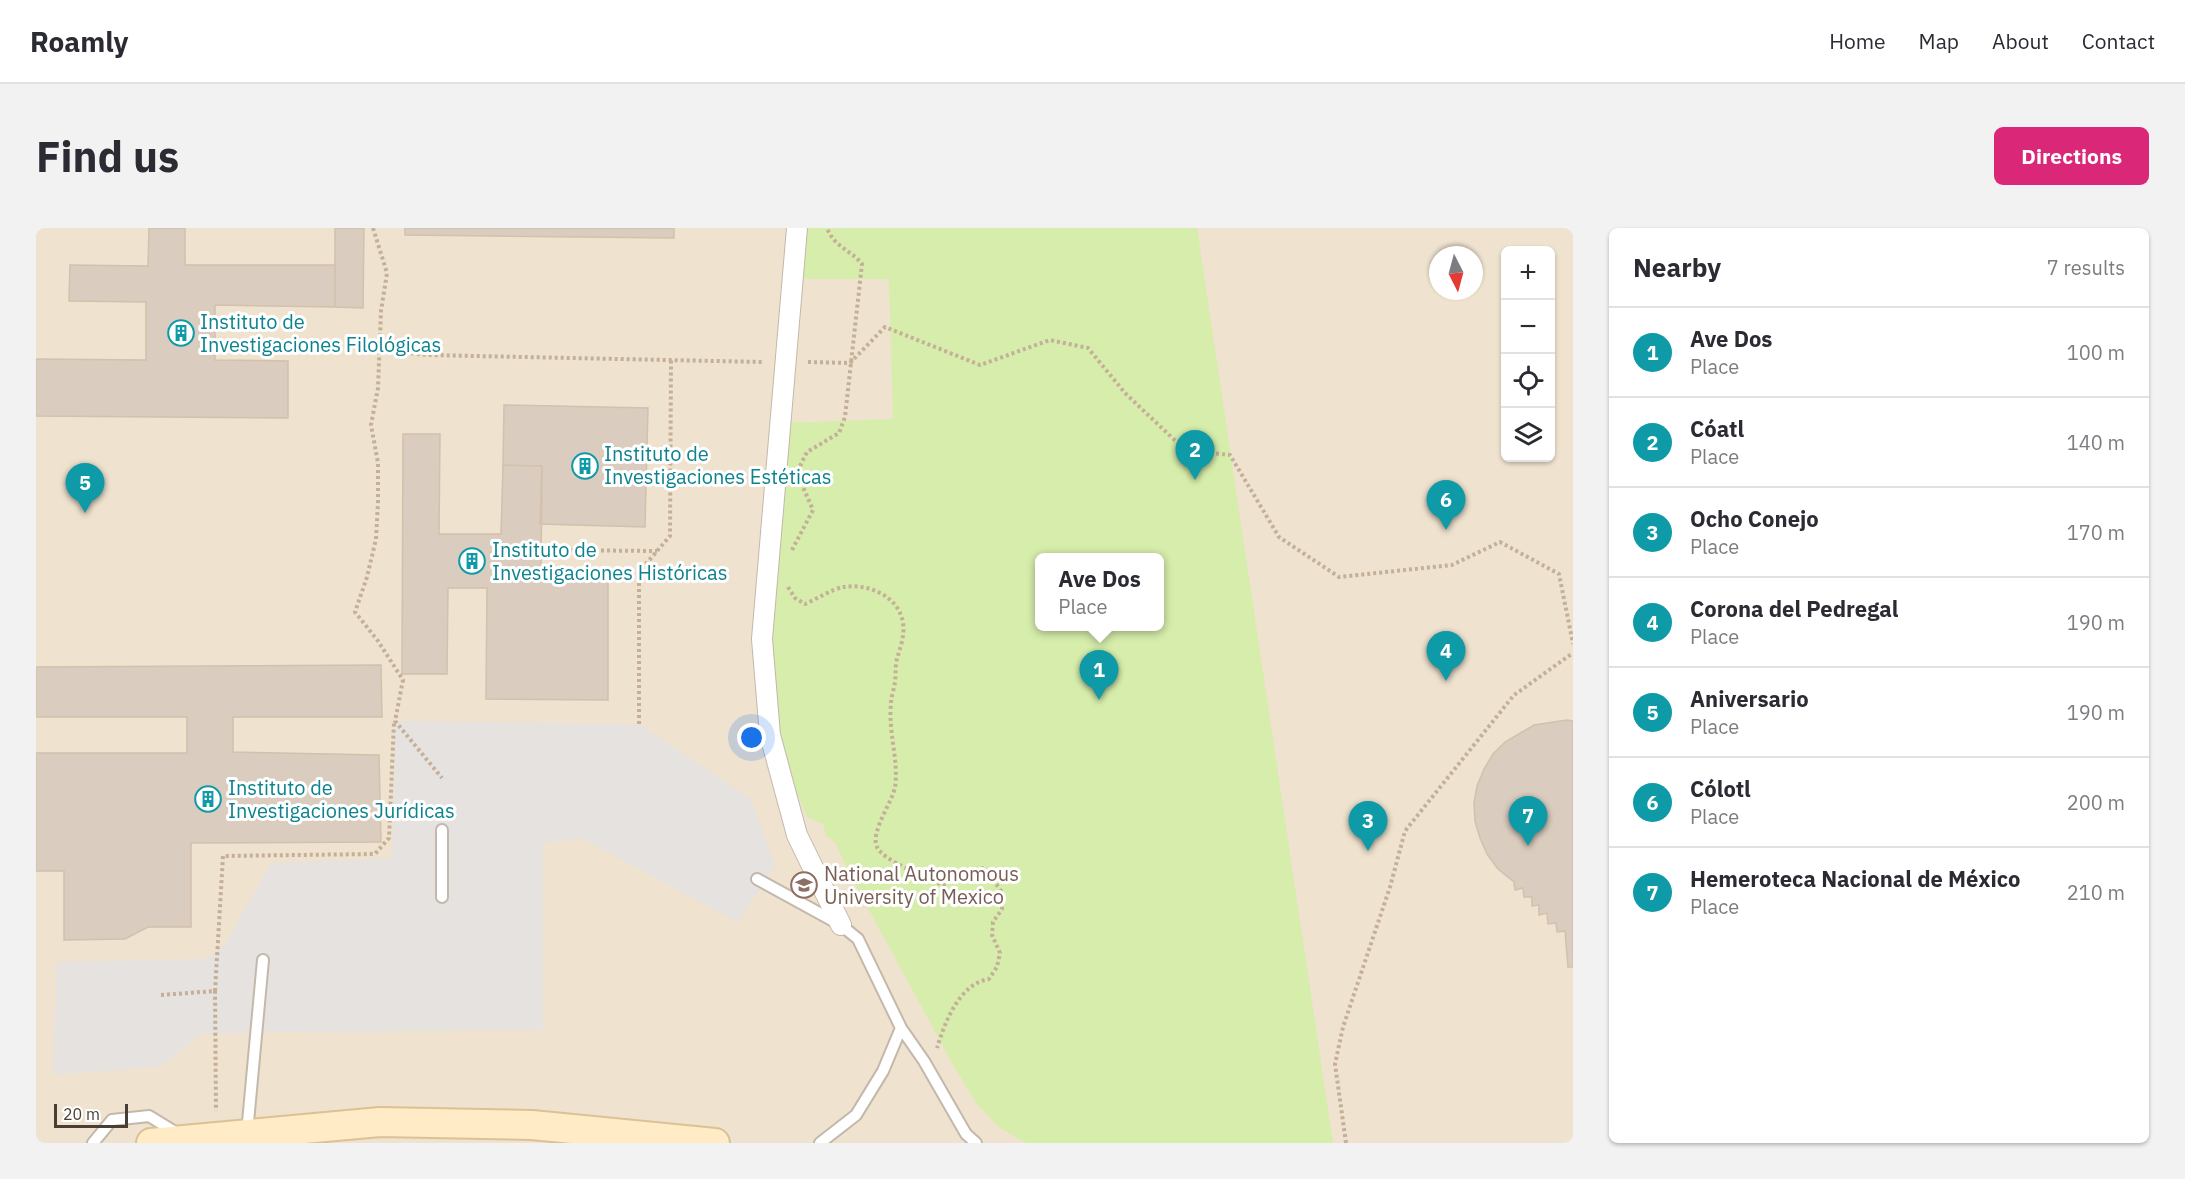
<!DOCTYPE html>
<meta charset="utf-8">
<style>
:root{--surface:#fff;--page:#f2f2f3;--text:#2b2b33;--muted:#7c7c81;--line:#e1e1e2;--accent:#db2777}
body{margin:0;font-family:"IBM Plex Sans",sans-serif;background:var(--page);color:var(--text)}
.controls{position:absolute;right:18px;top:18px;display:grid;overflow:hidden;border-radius:9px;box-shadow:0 2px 4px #0004}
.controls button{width:54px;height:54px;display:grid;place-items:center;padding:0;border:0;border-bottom:2px solid var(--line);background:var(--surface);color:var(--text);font:30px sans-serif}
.compass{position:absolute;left:1393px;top:18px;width:54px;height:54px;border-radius:50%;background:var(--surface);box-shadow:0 2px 4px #0004;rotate:174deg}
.scale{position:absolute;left:18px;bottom:15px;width:74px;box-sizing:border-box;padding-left:6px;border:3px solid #483e35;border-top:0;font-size:16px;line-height:21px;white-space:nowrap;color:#483e35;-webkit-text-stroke:4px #fff;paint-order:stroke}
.you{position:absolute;left:716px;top:510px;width:21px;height:21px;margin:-15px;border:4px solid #fff;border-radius:50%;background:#1a73e8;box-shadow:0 0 0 9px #1a73e833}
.badge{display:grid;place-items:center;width:39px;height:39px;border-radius:50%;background:var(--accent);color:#fff;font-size:20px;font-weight:700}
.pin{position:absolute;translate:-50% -50px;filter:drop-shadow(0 2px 3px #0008)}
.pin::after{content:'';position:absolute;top:32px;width:21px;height:18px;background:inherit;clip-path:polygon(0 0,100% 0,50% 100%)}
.popup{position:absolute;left:999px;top:325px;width:129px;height:78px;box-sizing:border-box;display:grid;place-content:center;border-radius:9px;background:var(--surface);filter:drop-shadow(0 2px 4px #0005);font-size:20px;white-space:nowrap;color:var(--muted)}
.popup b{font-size:22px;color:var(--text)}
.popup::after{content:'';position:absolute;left:50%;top:100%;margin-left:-12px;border:12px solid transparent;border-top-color:var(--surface)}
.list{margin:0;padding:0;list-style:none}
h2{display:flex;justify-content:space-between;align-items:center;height:78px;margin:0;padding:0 24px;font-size:26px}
h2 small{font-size:20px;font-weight:400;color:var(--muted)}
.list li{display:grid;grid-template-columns:39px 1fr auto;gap:18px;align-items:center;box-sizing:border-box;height:90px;padding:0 24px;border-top:2px solid var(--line)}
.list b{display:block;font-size:22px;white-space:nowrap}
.list p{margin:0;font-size:20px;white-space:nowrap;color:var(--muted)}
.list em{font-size:20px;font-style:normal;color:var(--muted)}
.icon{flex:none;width:33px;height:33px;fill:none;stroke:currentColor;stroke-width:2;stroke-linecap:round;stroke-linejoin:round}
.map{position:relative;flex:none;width:1537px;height:915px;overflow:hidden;border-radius:9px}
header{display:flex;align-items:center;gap:36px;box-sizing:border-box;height:84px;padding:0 30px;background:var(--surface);border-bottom:2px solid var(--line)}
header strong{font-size:28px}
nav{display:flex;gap:33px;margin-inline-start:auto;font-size:21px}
.intro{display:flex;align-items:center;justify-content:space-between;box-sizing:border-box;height:144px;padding:0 36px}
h1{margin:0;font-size:42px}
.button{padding:15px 27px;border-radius:9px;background:var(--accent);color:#fff;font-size:21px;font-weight:700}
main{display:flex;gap:36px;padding:0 36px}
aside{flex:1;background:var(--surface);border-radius:9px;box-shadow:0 2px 4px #0004}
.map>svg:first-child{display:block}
.education{fill:#efe2cf;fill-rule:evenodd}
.green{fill:#d6edab;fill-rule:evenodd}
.parking{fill:#e5e2df}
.building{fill:#daccbe;stroke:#d3c0ad;stroke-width:1.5}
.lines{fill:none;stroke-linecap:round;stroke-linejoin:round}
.lane-casing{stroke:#c4b8ab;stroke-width:14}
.street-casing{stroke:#c4b8ab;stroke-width:22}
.secondary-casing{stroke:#dcc194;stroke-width:32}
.path{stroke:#c4b098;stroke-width:4;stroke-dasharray:3 3;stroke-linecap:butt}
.lane{stroke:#fff;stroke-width:10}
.street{stroke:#fff;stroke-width:20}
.secondary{stroke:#ffebc6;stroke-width:28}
.labels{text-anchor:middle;stroke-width:6;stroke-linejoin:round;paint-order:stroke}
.culture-label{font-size:20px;fill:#0d838f;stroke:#fff;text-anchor:start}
.education-label{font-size:20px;fill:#785e54;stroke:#fff;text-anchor:start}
</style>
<header>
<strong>Roamly</strong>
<nav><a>Home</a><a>Map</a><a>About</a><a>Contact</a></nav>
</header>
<div class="intro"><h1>Find us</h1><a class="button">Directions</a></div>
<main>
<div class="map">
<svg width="1537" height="915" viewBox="0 0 1537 915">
<rect width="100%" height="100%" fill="#f5efe6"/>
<path class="education" d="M0,0h1537v915h-1537zM1470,22h44v208h-44zM1402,27h36v36h-36zM1003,330h120v68h-120z"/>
<path class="green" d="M766,0h395l136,915h-307l-26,-15 -24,-25 -25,-42 -103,-190 -13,-29 -9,-6 -3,-12 -16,-7 -9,-22 -6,-5 -13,-50 -14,-102 19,-215 109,-4 -4,-140h-93zM1003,330h120v68h-120z"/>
<path class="parking" d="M359,493l244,3 112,75 24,67 -37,56 -155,-83 -40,4v187l-271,2 -71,2 -42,33 -106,8 4,-113 148,-3 19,-13 47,-83 121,-5z"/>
<path class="building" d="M113,0h36v37h150v42l-120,-2v55l73,1v57l-252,-2v-57l110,1v-58l-77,-1 1,-36 78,1z
M299,0h29l-1,80 -28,-1z
M369,0h269v10l-269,-3z
M468,177l144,3 -3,119 -105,-3 2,-58 -39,-1z
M367,206h37l-1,100h62l2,-69 39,1 -1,106h67v128l-122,-1 1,-111h-39l-1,86h-45z
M345,437l1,52h-149v35l146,3 2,87 -190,1v84h-43l-23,12 -61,1v-69h-28v-118h151v-36h-151v-50z
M1531,492l6,1v246h-5l-3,-36 -8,1 -1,-9 -8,1 -1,-11 -8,2v-10l-7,1v-9h-8l-1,-9 -8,2 -1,-8 -16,-13 -11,-15 -7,-16 -5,-17 -1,-18 3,-17 7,-17 9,-15 12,-12 29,-17z"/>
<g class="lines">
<g class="lane-casing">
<path id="lane" d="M406,602v67
M721,651l84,46 17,14 43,89 23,33 42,73 10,9
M211,905l16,-173
M57,915l19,-23 37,-4 31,19
M784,915l36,-28 27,-44 18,-43"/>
</g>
<g class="street-casing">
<path id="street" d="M761,0l-35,411 8,96 27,100 44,90"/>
</g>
<g class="secondary-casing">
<path id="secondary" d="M115,915l229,-21 152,3 183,18"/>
</g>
<path class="path" d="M337,0l14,45 -6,38 -3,77 -7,37 7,38v39l-2,37 -9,38 -12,35 23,29 25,39 -8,41 47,57
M345,122l46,5 337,7
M772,134l42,1 35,-36 95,38 70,-25 38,8 37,45 60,57 45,5 49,82 60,40 113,-12 48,-23 59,32 14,70
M764,238l7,-14 32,-19 6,-16 17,-153c-12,-15 -27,-16 -35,-36
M505,322l116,1
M756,322l21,-40 -14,-32
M752,359l7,11 10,6c11,-5 28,-15 38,-17 25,-4 56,9 60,36 2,13 -3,25 -6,36 -2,7 -1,15 -2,23 -1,7 -4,15 -4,22 -3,28 8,57 4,83 -3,16 -25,45 -18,60 5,13 52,32 66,38l31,-16 11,-1 16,23 1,18 -9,13 -1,13 8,18 -3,14 -8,12c-30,5 -44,43 -52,69
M603,496v-152l31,-36 1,-176
M179,763l8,-135 152,-2 14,-16 5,-116
M125,767l54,-4 1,120
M1310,915l-11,-79 8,-37 47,-140 15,-56 109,-136 59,-42"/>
<use href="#lane" class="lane"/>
<use href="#street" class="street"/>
<use href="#secondary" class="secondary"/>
</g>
<defs>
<g id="building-ring" transform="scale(1.35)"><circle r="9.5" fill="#fff" stroke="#0f9aa8" stroke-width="1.5"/><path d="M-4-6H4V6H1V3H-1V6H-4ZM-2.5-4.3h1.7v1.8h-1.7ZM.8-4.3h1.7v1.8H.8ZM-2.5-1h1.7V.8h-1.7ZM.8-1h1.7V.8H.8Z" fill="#0f9aa8"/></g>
<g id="university-ring" transform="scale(1.35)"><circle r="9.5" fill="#fff" stroke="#8d6e63" stroke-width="1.5"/><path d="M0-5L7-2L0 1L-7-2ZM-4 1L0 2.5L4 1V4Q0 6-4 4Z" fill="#8d6e63"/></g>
</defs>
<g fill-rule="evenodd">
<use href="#building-ring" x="145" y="105"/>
<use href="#building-ring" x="549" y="238"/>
<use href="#building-ring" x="436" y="333"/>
<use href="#building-ring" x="172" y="571"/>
<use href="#university-ring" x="768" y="657"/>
</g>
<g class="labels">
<g class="culture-label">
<text x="164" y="101">Instituto de<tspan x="164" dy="23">Investigaciones Filológicas</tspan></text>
<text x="568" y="233">Instituto de<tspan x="568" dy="23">Investigaciones Estéticas</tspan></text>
<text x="456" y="329">Instituto de<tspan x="456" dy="23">Investigaciones Históricas</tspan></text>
<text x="192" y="567">Instituto de<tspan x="192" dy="23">Investigaciones Jurídicas</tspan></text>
</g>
<g class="education-label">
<text x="788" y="653">National Autonomous<tspan x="788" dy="23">University of Mexico</tspan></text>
</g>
</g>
</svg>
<div class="controls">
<button>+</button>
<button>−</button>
<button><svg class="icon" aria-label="locate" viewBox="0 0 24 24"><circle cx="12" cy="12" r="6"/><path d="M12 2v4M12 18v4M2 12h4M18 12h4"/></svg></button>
<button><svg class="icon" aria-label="layers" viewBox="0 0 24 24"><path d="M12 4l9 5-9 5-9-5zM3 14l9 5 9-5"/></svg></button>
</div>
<svg class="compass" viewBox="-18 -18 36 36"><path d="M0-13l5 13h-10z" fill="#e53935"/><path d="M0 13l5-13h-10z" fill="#7c7c81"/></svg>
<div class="scale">20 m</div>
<div class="you"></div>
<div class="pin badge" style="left:1063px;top:472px;background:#0f9aa8">1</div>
<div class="popup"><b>Ave Dos</b>Place</div>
<div class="pin badge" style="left:1159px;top:252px;background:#0f9aa8">2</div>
<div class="pin badge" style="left:1332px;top:623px;background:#0f9aa8">3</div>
<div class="pin badge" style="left:1410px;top:453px;background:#0f9aa8">4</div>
<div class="pin badge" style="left:49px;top:285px;background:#0f9aa8">5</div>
<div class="pin badge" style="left:1410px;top:302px;background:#0f9aa8">6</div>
<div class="pin badge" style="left:1492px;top:618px;background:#0f9aa8">7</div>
</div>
<aside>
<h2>Nearby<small>7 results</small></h2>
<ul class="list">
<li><span class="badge" style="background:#0f9aa8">1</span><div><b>Ave Dos</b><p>Place</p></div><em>100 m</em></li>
<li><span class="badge" style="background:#0f9aa8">2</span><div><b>Cóatl</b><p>Place</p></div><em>140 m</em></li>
<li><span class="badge" style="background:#0f9aa8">3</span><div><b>Ocho Conejo</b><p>Place</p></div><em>170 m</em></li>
<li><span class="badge" style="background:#0f9aa8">4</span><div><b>Corona del Pedregal</b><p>Place</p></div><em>190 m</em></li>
<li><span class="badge" style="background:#0f9aa8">5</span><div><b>Aniversario</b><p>Place</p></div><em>190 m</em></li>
<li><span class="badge" style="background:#0f9aa8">6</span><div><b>Cólotl</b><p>Place</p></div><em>200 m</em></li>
<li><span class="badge" style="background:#0f9aa8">7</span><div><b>Hemeroteca Nacional de México</b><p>Place</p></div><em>210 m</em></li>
</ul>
</aside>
</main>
